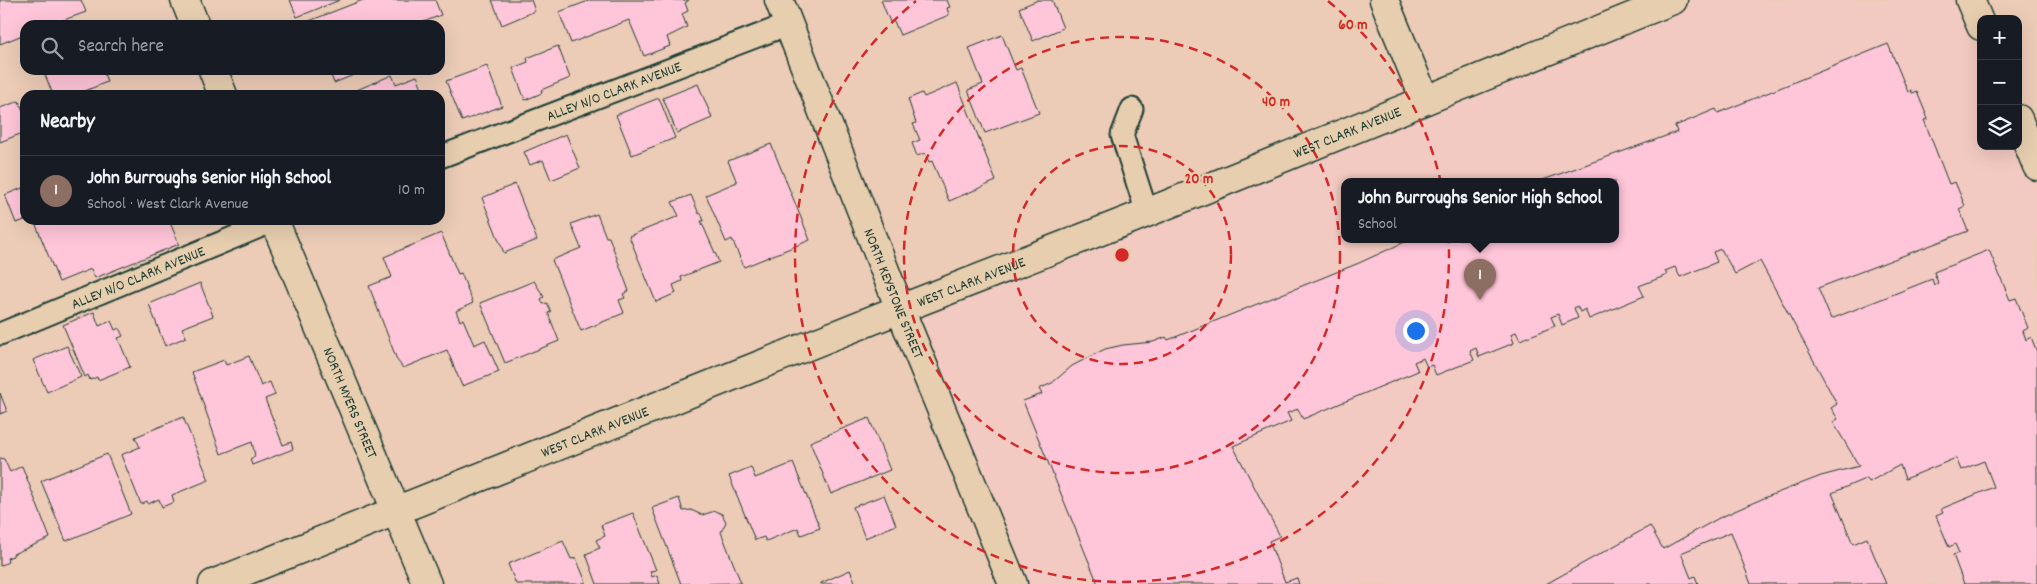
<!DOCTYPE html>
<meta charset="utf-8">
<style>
:root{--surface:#171b24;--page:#242831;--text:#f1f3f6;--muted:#9ea1a6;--line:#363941;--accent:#0b8043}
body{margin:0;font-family:Dekko,sans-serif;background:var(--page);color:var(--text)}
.controls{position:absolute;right:15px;top:15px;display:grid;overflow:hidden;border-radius:10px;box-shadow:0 5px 20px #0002}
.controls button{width:45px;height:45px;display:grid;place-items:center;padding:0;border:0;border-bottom:1px solid var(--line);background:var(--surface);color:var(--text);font:25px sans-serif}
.you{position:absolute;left:1415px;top:330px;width:18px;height:18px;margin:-12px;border:4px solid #fff;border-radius:50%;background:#1a73e8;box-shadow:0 0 0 8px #1a73e833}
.badge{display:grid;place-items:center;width:32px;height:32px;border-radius:50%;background:var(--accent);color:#fff;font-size:16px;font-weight:700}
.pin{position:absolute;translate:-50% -41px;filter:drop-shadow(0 1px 2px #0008)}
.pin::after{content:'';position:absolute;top:26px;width:18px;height:15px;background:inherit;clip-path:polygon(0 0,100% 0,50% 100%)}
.popup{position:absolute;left:1341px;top:178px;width:278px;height:65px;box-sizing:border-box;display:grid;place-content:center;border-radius:10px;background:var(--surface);filter:drop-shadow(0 1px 4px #0005);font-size:16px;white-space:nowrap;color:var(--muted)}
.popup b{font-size:19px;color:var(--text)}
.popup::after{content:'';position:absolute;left:50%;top:100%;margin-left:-10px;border:10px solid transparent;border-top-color:var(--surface)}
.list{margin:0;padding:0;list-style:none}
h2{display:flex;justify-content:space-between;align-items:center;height:65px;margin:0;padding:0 20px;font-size:21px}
h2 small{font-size:16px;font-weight:400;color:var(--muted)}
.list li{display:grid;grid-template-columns:32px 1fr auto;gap:15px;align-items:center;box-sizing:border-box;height:70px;padding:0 20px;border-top:1px solid var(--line)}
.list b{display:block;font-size:19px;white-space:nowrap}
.list p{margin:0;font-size:16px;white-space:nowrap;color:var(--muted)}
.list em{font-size:16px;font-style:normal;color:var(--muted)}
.icon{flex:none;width:28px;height:28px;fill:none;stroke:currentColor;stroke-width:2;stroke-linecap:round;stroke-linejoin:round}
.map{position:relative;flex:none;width:2037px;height:584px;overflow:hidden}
.search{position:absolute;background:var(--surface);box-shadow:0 5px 20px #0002;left:20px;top:20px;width:425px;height:55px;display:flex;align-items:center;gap:12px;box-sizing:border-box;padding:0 18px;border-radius:15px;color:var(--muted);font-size:19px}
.panel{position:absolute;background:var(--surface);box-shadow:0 5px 20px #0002;left:20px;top:90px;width:425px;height:135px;border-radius:15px}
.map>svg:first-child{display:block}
.built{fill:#f2cac1;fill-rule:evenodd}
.building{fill:#ffc5d8;stroke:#1f3d34}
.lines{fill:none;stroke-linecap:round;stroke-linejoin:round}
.service-casing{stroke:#1f3d34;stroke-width:25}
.minor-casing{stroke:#1f3d34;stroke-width:31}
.tertiary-casing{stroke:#1f3d34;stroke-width:31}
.service{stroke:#e7ceaf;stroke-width:21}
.minor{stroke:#e7ceaf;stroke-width:28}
.tertiary{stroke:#e7ceaf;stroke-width:28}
.ring{fill:none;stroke:#d62828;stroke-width:2.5;stroke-dasharray:9 6}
.labels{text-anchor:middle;stroke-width:4.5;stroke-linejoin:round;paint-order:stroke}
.street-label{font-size:15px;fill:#1f3d34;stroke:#e7ceaf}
.centre{fill:#d62828;stroke:#e7ceaf;stroke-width:2.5}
.ring-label{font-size:15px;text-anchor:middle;font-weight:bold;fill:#d62828;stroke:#e7ceaf;stroke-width:4.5;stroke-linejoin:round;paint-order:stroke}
</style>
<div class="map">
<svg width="2037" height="584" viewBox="0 0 2037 584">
<rect width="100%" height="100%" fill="#ecccb7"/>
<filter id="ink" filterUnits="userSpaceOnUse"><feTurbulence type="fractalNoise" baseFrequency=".02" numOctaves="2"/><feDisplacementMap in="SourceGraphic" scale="10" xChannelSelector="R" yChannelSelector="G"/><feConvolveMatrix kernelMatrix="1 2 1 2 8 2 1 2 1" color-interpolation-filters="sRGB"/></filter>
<g filter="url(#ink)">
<path class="built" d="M1673,0h295l13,34v112h37v-13l19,50v401h-1017l-120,-275zM1345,181h270v58h-270z"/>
<path class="building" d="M0,0h81l5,12 -36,13h-25v9l-25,10z
M290,0h50l-43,17z
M363,0h72l6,15 -25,10h-111l-1,-2z
M492,0h39l4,11 -33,14z
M591,0h98l-4,3 3,8 -6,3 5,13 -20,10 3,9 -26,10 -15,-36 -58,23 -12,-31z
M881,0h66l3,7 -3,1 2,7 -49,20 -6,-14 -4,1z
M1038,0h14l11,28 -30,13 -14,-33z
M1002,35l14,35 5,-2 18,45 -54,20 -17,-43 15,-6 -14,-36z
M1888,44l20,48 3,-2 1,3 5,-1 11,27 -4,1 25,64 6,-2 10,24 -6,3 9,22 -150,57 13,31 101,-40 2,6 4,-2 -4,-11 55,-22 21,50 6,-2 12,30 -5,3 3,9 5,-3 6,15v232h-73l-11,-29 6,-2 -4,-9 -6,3 -13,-31 7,-3 -2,-4 53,-22 -10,-26 -23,9 -5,-12 -51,21 -5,-14 -31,17 -2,-4 -35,15 21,51 14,-6 19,46h-135l-20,-52 -50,21 10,25 4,-2 3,8h-152l104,-58 13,23 56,-31 45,-20 57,-22 38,-10 -26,-44 5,-3 -7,-11 6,-4 -77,-143 -25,13 -14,-25 -8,3 4,10 -37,15 -5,-10 -10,4 2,4 -28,11 5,10 -55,23 -4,-10 -5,3 -3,-6 -3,2 4,10 -16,7 -4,-11 -7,3 4,9 -35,14 -4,-8 -5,2 3,9 -35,14 -3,-9 -6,3 4,9 -38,15 -4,-10 -5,2 -4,-9 -9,4 4,9 -115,48 -5,-10 -11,4 4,8 -58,25 47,90 -11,5 16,41 12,-4 2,6h-201l-75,-183 19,-7 -3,-5 13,-6 20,-17 33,-17 18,-4 30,-3 13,-5 2,3 191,-77 52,-24h204v-58h-75l137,-49 -2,-6 41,-17 2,4z
M558,46l12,32 -29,12 1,3 -17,7 -12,-32 15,-6 -1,-4z
M487,66l15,40 -40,15 -16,-40z
M43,70h60l4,12 -32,13h-27l4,-3z
M329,70h37l-32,13z
M392,75l4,9 21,-8 8,19h-80z
M957,83l39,98 -47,20 -17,-40 -3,1 -4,-9 -8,3 -5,-13 8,-3 -7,-16 3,-1 -8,-24 14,-6 2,4z
M698,84l14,34 -35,15 -14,-35z
M659,98l16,40 -43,17 -16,-40z
M19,101l6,15v16l-25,10v-34z
M566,134l14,34 -29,12 -8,-20 -13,5 -6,-13z
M771,144l39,96 -66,27 -12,-28 -6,3 -20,-47 31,-13 -9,-21z
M515,184l22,56 -33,13 -22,-55z
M25,187v33l-9,3 -11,-28z
M691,195l8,19 2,-1 3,8h-3l18,41 -38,15 1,4 -9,4 3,8 -20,9 -27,-66 50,-20 -7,-14z
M597,214l9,23h3l20,54 -6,3 2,4 -6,2 5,13 -43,18 -29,-71 29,-12 -10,-24z
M34,220h135l10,24 -84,34 -4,-9 -32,13z
M441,233l17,41 3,-1 12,30 -17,8 4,10 3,-2 11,26 11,-5 14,32 -37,14 -15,-36 -44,18 -6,-8 -28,-74 23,-9 -8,-20z
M534,281l10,16 -3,2 2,5 4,-1 4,9 -3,1 11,28 -54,22 -25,-60z
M200,283l13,33 -31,12 4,9 -21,9 -16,-42z
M94,312l5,14 12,-5 4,9 4,-2 4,8 -5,2 12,29 -32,13 -1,-3 -7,3 -2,-5 -3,2 -22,-52z
M67,346l14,31 -34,15 -14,-32z
M249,356l12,30 9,-4 5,13 -10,4 18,46 8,-3 2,7 -41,16 -2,-6 5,-3 -3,-14 -31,12 -29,-82 32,-12 2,5z
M0,393l7,18 -7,3z
M183,417l26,63 -37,15 2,7 -12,5 -3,-8 -11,5 -1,-3 -6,3 -20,-49 19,-8 -5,-10z
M869,418l21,52 -59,24 -21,-52z
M107,454l24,60 -65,27 -25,-60z
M0,458l4,1 6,13 12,-6 28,72 -37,16v2l-6,2 1,4 -8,4z
M793,463l27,65 -19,7 -3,-7 -32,13 -2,-4 -9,3 -26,-64 22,-9 4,11z
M884,495l12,30 -31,13 -12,-31z
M679,498l4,13 8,-1 11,5 13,-4 7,3 4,8 -5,10 20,51 -60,1 -29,-76z
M633,513l23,57 -6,1 2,6 5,-2 3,9h-63l-11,-30 14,-6 -4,-8 9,-4 -4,-11z
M563,541l8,18 5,-1 10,24 -6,2h-64l-8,-20z
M850,570l6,14h-35v-1z"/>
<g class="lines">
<g class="service-casing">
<g id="service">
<path d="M1132,109l-10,26 25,78"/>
<path id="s1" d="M440,157l349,-133"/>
<path id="s2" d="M0,334l276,-114"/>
</g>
</g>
<g class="minor-casing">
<g id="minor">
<path d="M185,0l10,25"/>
<path d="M1384,0l41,100"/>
<path d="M1970,0l11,26"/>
<path d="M213,70l10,25"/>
<path d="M2018,119l19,47"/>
<path id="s3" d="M274,220l153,364"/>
<path id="s4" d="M213,584l687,-275 234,-91 539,-218"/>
</g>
</g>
<g class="tertiary-casing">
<g id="tertiary">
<path id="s5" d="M779,0l121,309 113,275"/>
</g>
</g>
<use href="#service" class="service"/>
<use href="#minor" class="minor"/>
<use href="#tertiary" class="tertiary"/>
</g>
</g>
<g class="ring">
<circle cx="1122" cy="255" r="109"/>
<circle cx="1122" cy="255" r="218"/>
<path d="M1328 1A327 327 0 1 1 916 1"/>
</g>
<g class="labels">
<g class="street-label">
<text dy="5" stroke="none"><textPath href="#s1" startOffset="186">ALLEY N/O CLARK AVENUE</textPath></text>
<text dy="5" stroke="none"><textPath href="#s4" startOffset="1221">WEST CLARK AVENUE</textPath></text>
<text dy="5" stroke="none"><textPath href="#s2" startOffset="149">ALLEY N/O CLARK AVENUE</textPath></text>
<text dy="5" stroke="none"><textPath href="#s4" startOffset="816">WEST CLARK AVENUE</textPath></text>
<text dy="5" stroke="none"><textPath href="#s5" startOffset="315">NORTH KEYSTONE STREET</textPath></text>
<text dy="5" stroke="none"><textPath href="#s3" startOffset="198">NORTH MYERS STREET</textPath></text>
<text dy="5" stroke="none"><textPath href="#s4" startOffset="411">WEST CLARK AVENUE</textPath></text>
</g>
</g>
<circle cx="1122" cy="255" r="8" class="centre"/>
<g class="ring-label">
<text x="1353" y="29">60 m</text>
<text x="1276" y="106">40 m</text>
<text x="1199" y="183">20 m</text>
</g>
</svg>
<div class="controls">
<button>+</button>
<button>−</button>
<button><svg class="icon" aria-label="layers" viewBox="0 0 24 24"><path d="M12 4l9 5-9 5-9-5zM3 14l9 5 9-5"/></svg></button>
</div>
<div class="you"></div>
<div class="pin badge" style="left:1480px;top:300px;background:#8d6e63">1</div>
<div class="popup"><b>John Burroughs Senior High School</b>School</div>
<div class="search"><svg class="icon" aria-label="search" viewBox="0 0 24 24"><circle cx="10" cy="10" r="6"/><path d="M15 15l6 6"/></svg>Search here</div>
<section class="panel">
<h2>Nearby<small></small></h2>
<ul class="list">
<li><span class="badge" style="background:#8d6e63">1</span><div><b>John Burroughs Senior High School</b><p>School · West Clark Avenue</p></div><em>10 m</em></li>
</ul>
</section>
</div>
